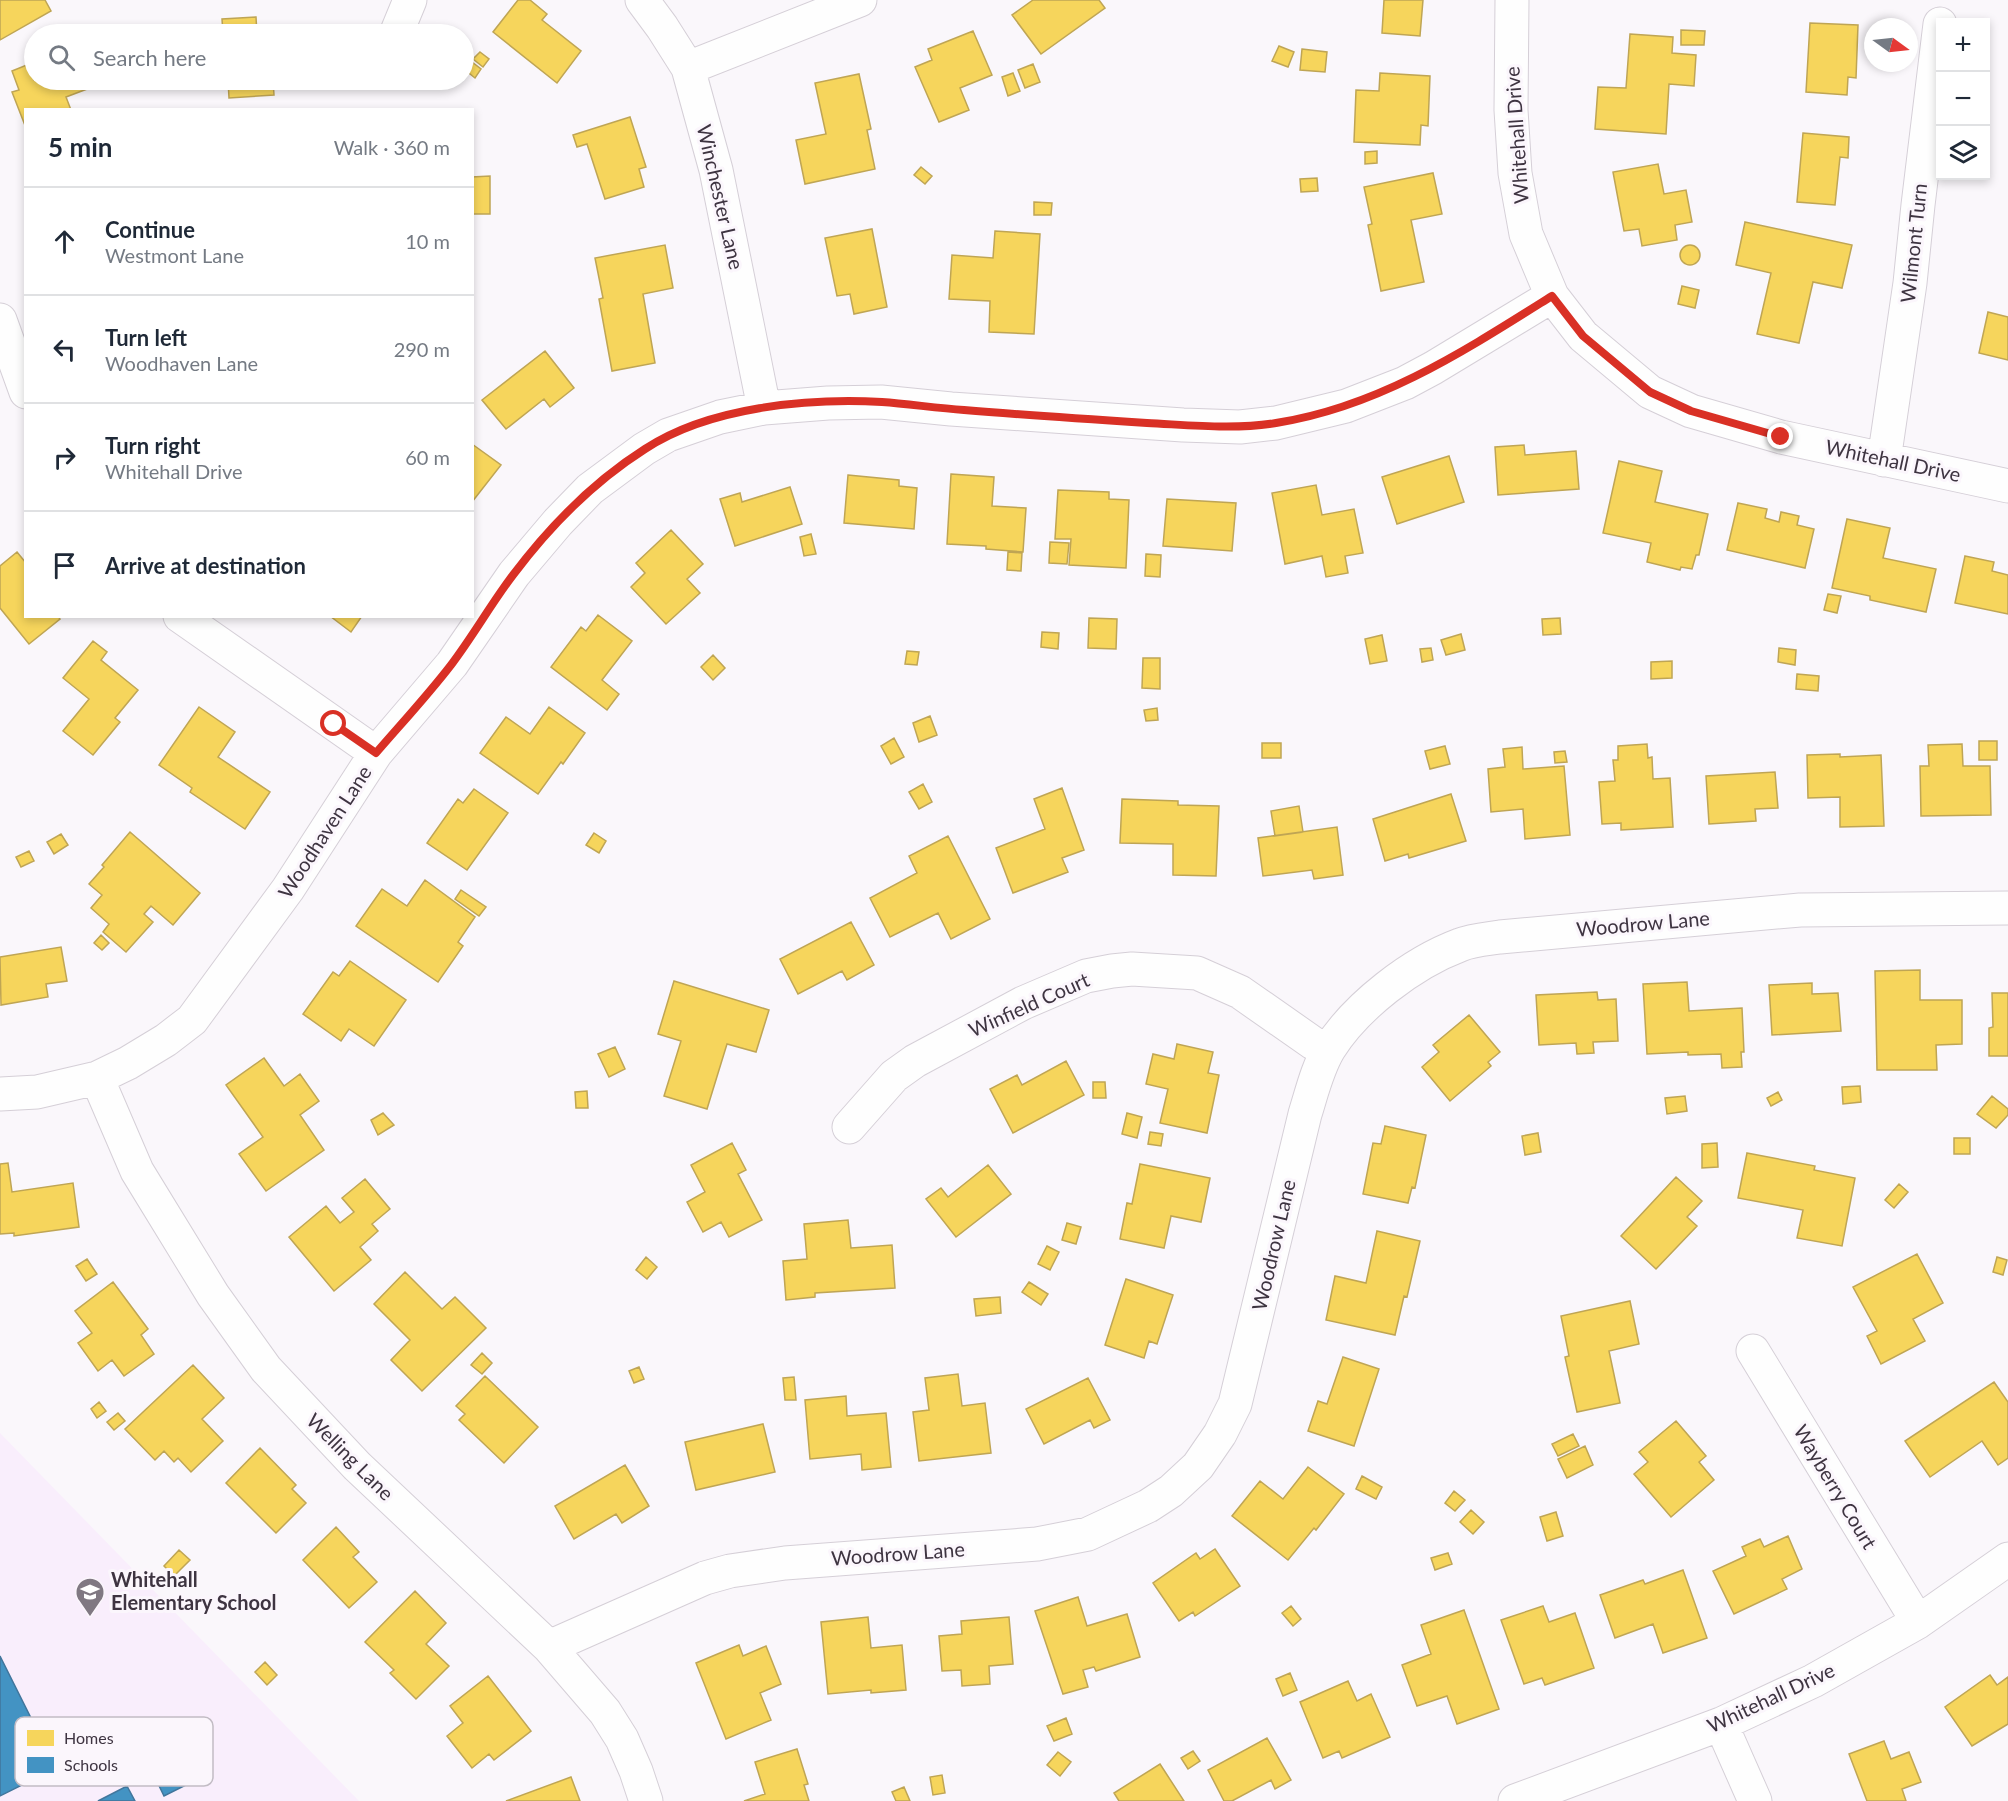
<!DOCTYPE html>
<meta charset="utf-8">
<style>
:root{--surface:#fff;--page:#f6f6f7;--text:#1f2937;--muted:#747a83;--line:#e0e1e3}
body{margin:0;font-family:Lato,sans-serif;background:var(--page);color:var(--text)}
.controls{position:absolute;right:18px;top:18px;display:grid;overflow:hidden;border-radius:0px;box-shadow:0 3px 9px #0003}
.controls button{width:54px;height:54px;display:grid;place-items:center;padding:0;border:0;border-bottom:2px solid var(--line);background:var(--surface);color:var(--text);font:30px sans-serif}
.compass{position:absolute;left:1864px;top:18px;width:54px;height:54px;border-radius:50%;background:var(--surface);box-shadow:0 3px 9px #0003;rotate:105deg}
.stop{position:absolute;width:18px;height:18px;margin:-14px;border:4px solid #d93025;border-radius:50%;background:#fff}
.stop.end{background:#d93025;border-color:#fff;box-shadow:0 2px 6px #0008}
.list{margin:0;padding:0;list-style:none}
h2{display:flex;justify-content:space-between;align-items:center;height:78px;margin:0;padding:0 24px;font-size:26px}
h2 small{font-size:20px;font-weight:400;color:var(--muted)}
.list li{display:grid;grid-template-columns:39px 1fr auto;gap:18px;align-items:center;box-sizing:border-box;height:108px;padding:0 24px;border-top:2px solid var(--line)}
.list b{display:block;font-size:22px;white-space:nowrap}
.list p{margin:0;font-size:20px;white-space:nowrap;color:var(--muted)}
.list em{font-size:20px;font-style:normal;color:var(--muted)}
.icon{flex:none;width:33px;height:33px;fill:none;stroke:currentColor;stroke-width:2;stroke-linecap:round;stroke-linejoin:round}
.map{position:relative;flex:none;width:2008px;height:1801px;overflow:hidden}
.search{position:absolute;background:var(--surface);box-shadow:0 3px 9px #0003;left:24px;top:24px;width:450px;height:66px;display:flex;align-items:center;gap:15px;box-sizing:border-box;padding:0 21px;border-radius:33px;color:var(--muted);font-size:22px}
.panel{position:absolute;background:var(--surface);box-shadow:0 3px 9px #0003;left:24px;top:108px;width:450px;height:510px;border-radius:0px}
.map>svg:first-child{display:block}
.built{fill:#f9eefc}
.homes{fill:#f6d55c;stroke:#bfa554;stroke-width:1.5}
.schools{fill:#4393c3;stroke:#42769c;stroke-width:1.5}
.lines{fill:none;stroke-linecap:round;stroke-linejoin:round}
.minor-casing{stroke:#d5cfd7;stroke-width:35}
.minor{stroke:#fefefe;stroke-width:33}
.route{stroke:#d93025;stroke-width:8}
.labels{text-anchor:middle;stroke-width:6;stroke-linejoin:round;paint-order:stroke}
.street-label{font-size:20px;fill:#3e3441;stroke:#fbf6fc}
.poi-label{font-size:20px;font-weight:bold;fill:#3e3441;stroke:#fbf6fc;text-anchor:start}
.key{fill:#fbf6fc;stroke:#c2bcc4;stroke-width:1.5}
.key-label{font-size:16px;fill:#3e3441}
</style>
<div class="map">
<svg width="2008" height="1801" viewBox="0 0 2008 1801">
<rect width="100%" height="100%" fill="#faf7fb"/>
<path class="built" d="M0,1433l359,368h-359z"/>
<path class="homes" d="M0,0h45l6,11 -51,29z
M518,0h12l17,14 -5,6 39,31 -24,32 -64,-51z
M1033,0h66l6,8 -64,46 -29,-39z
M1384,0h39l-3,36 -38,-3z
M256,17l1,17h-34l-1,-15z
M1810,23l48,2 -2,53 -8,-1 -1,18 -41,-3z
M84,25l3,9h-19l-2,-3z
M1681,30l24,1 -1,14h-23z
M973,31l19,44 -32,13 9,22 -30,12 -24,-55 17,-7 -4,-11z
M1630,34l43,3 -1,16 24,2 -2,31 -25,-2 -3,50 -71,-5 3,-42 28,1z
M1279,46l15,6 -6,15 -16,-6z
M1302,49l25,3 -2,20 -25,-2z
M480,52l9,7 -6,8 -10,-8z
M34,62v18h58l3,6 -29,11 5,13h-45v18l-14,-36 7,-2 -7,-19z
M472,62l9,7 -6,9 -10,-8z
M1033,64l7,18 -15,6 -7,-18z
M1013,73l7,18 -12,5 -6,-19z
M1380,73l50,3 -2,50 -7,-1 -1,20 -66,-3 2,-52 23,1z
M859,74l12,55 -4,1 8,39 -70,15 -9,-44 30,-6 -11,-51z
M228,80h45l1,15 -45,3z
M630,117l16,50 -7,2 5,18 -39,12 -18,-55 -10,3 -4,-12z
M1803,133l46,4 -1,21 -8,-1 -5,48 -38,-3z
M1377,151v12l-12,1v-12z
M1658,164l6,30 22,-4 6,32 -17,3 2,15 -35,6 -3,-17 -15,2 -11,-59z
M921,167l11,9 -7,8 -11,-9z
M1433,173l9,41 -31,6 13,62 -43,9 -13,-66 4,-1 -8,-37z
M490,176v38h-18v-37z
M1317,178l1,13 -17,1 -1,-13z
M1034,202l18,1 -1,12h-17z
M1745,222l107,23 -10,43 -29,-6 -14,61 -42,-9 14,-61 -35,-8z
M872,229l15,78 -33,7 -4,-20 -13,2 -12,-58z
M995,231l45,3 -6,100 -45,-2 1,-31 -41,-2 3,-44 41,3z
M665,245l8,43 -30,6 12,69 -43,8 -13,-72 4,-1 -8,-40z
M1680 255a10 10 0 1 1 20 0a10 10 0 1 1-20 0Z
M1682,286l17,4 -4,18 -17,-4z
M1988,312l20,5v43l-29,-7z
M545,351l29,37 -24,19 -6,-8 -38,30 -24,-29z
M472,444l29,21 -29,37z
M1524,445l1,10 51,-4 3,38 -81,6 -3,-48z
M1449,456l15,46 -67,22 -15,-47z
M1619,461l43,10 -7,31 53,12 -9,41h-3l-4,14 -11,-2 -1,3 -33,-8 4,-19 -48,-10z
M951,474l43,3 -2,29 34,2 -3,44 -37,-3v-3l-39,-2z
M848,475l51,5v6l18,2 -3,41 -70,-6z
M1316,485l6,30 32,-6 9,44 -18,3 3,17 -22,4 -4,-21 -37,8 -13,-71z
M790,487l12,37 -67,22 -15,-47 20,-6 2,9z
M1058,490l51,2v7l20,1 -3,68 -57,-3 2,-26h-16z
M1167,499l69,4 -4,48 -69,-5z
M1738,503l29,6 -2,9 14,4 2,-10 18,4 -2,9 17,4 -9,39 -78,-18z
M1847,519l43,9 -7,30 53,11 -10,43 -56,-12v-4l-38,-8z
M671,530l32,34 -16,15 13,14 -34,31 -35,-37 14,-14 -9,-10z
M811,534l5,20 -12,2 -4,-19z
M1050,542l19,1 -2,21 -18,-1z
M17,552l9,11v53h32l2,3 -31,25 -29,-36v-42z
M1008,552l14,1 -1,18 -14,-1z
M1146,554l15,1 -1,22 -15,-1z
M1965,556l29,6 -2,9 16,4v39l-53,-11z
M1828,594l13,2 -4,17 -13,-3z
M598,615l34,26 -30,39 17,14 -12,16 -56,-43 30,-40 5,4z
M330,616h32l-11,16z
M1089,618l28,1 -1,30 -28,-1z
M1560,618l1,16 -18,1 -1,-16z
M1042,632l17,1 -1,16 -17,-2z
M1461,634l4,16 -19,5 -5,-15z
M1382,635l5,26 -17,3 -5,-25z
M93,641l14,11 -6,8 37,30 -23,28 5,4 -27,33 -30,-24 26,-32 -26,-21z
M1431,648l2,12 -11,2 -2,-13z
M1779,648l17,2 -1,15 -17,-3z
M907,651l12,1 -2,13 -12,-1z
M713,655l12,13 -12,12 -12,-13z
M1143,658h17v31l-18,-1z
M1672,661v17l-21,1v-17z
M1797,674l22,2 -1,15 -22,-2z
M199,707l36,25 -17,25 52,35 -25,37 -55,-37 2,-4 -33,-23z
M549,707l36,26 -22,31 -2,-2 -23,32 -58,-41 26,-36 24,17z
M1157,708l1,12 -12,1 -2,-11z
M930,716l7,19 -18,7 -6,-19z
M894,738l10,19 -13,7 -10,-18z
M1979,741h18v19h-18z
M1262,743h19v15h-19z
M1647,744l1,14 4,-1 1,22 17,-1 3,49 -52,3v-7l-19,1 -3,-42 16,-1 -2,-21h5v-14z
M1962,744l1,22h27l1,49 -70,1 -1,-50h9l-1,-21z
M1445,746l5,18 -20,5 -5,-18z
M1522,747l1,22 41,-3 6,69 -45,4 -2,-30 -32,3 -3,-43 17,-2 -2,-18z
M1565,751l2,11 -12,1 -1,-11z
M1840,754v3l41,-2 3,71 -44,1v-30l-32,1 -1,-43z
M1775,772l3,36 -23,1 1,12 -47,3 -3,-48z
M923,784l9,18 -13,7 -10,-17z
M1062,788l22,62 -22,8 6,14 -55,21 -17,-45 49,-19 -11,-30z
M474,789l34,24 -41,57 -40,-27 31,-44 5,4z
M1451,794l15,47 -57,17 -1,-4 -23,7 -12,-42z
M1122,799l56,2v4l41,1 -3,70 -43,-1v-31l-53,-1z
M1299,806l4,26 -28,4 -4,-25z
M1337,827l6,48 -29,4 -2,-9 -49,6 -5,-38z
M130,832l70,61 -27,32 -22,-19 -7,8 9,8 -27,30 -23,-20 6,-8 -18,-16 11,-13 -13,-11 15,-17 -2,-2z
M594,833l12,8 -7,12 -13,-8z
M61,834l7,11 -14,9 -7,-12z
M948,836l42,83 -39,20 -13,-26 -48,24 -20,-39 47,-25 -8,-17z
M29,851l5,10 -13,6 -5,-10z
M425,880l50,37 -17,25 5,4 -25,36 -82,-56 26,-37 25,17z
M461,890l25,17 -7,9 -24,-17z
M851,922l23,43 -27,15 -5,-9 -44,23 -18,-35z
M101,935l8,8 -7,7 -8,-7z
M61,947l6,34 -21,3 2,13 -47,8 -1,-48z
M350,961l56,39 -32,46 -25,-17 -8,12 -38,-27 30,-42 6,4z
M1920,970v30h42v44l-26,1 1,25h-60l-2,-99z
M674,981l95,29 -13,42 -29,-8 -20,65 -43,-13 17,-55 -23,-7z
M1687,982l2,29 53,-3 2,44h-3l1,15 -20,1 -1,-14 -33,1v-3l-41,2 -4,-70z
M1812,983v11l26,-1 3,38 -69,4 -3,-50z
M1597,992l1,8 18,-1 2,42 -25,1 1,11 -17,1 -1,-11 -37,2 -3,-50z
M1992,993h16v63h-19v-28l4,-1z
M1469,1015l31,37 -12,10 3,4 -41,35 -28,-34 17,-15 -6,-7z
M1177,1044l36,8 -5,21 11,2 -12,58 -47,-10 8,-34 -22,-5 7,-30 21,5z
M615,1047l10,22 -16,8 -11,-23z
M264,1058l20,28 16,-12 19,27 -19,14 24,35 -58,41 -27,-37 24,-17 -37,-52z
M1066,1061l18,34 -71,38 -23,-44 27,-14 5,10z
M1093,1082h12l1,16h-13z
M1860,1086l1,16 -18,2 -1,-17z
M587,1091l1,17h-12l-1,-16z
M1778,1092l4,8 -11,6 -4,-8z
M1685,1096l2,15 -20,3 -2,-16z
M1992,1096l16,13v6l-12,13 -19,-14z
M383,1113l11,12 -16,10 -7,-15z
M1127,1113l15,4 -5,21 -15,-4z
M1385,1126l41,9 -11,53 -3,-1 -4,16 -45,-9 10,-51 8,1z
M1150,1132l13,2 -2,12 -13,-2z
M1538,1133l3,19 -16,3 -3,-19z
M1954,1138h16v16h-16z
M732,1143l14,27 -8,4 24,46 -33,17 -8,-15 -18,10 -16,-30 18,-10 -14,-27z
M1717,1143l1,24 -16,1v-24z
M1747,1153l68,13 -1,4 41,8 -13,68 -45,-8 6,-28 -65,-12z
M8,1163l4,29 61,-9 6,44 -65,9v-3l-14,1v-70z
M1140,1164l70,14 -9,44 -30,-6 -7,32 -44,-9 7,-36 5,1z
M988,1165l23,29 -55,43 -30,-38 15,-11 7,9z
M1676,1177l26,24 -15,16 10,9 -41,43 -35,-33z
M365,1179l25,30 -18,15 6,7 -18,16 11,13 -37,31 -45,-54 37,-31 14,17 14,-11 -12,-14z
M1899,1184l9,8 -14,16 -9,-8z
M848,1220l3,28 41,-3 3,43 -80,5v4l-29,3 -3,-39 24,-2 -3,-35z
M1067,1223l14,4 -5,17 -14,-4z
M1377,1231l43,10 -13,56 -3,-1 -9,39 -69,-15 9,-44 31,7z
M1047,1246l12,6 -9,18 -12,-6z
M1917,1254l26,49 -30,16 12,22 -44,23 -14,-28 10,-5 -24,-44z
M646,1257l11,10 -10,12 -11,-9z
M1997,1257l10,3 -4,15 -10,-3z
M87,1259l10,15 -11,7 -10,-15z
M405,1272l37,37 13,-12 31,31 -64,63 -31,-31 19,-20 -36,-36z
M1126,1279l47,16 -16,49 -8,-3 -5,17 -39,-13z
M113,1282l35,47 -7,6 13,19 -30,22 -12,-16 -14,11 -20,-28 14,-10 -17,-22z
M1029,1282l19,12 -7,11 -19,-13z
M1000,1297l1,16 -25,3 -2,-17z
M1630,1301l9,43 -30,7 11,52 -43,9 -12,-55 4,-1 -8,-40z
M482,1353l10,10 -10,11 -11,-9z
M1343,1357l36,12 -25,77 -46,-15 10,-30 9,3z
M193,1365l31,33 -22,21 21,22 -32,31 -13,-14 -4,4 -10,-11 -9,9 -30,-31z
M639,1367l5,12 -10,4 -5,-12z
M958,1374l4,32 23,-3 6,50 -72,8 -6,-49 16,-2 -4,-32z
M485,1376l53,51 -34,36 -45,-43 6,-6 -9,-8z
M794,1377l2,23h-11l-2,-22z
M1088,1378l22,42 -16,8 -4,-8 -46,24 -18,-35z
M1994,1382l14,20v56l-10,7 -16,-24 -52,36 -25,-36z
M846,1396l1,20 39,-3 5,54 -29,3 -1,-16 -51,5 -5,-59z
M99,1402l7,9 -9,7 -6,-9z
M118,1413l7,8 -11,9 -7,-8z
M1676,1421l30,35 -7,6 15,18 -43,37 -37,-43 14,-12 -9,-10z
M763,1424l12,48 -79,18 -11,-48z
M1573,1434l6,12 -21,10 -6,-12z
M1585,1446l8,19 -26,13 -9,-19z
M260,1448l36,37 -4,4 14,14 -30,30 -50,-50z
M625,1465l24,41 -27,17 -6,-9 -42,25 -19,-33z
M1308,1467l36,27 -28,36 -2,-2 -26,32 -56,-44 28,-35 23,18z
M1362,1476l20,11 -6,12 -20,-10z
M1454,1491l11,9 -10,11 -10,-8z
M1471,1510l13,12 -11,12 -13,-12z
M1556,1512l7,24 -16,5 -7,-24z
M336,1527l23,25 -6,5 24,25 -28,26 -46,-48z
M1788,1536l14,33 -20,10 5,10 -53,25 -21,-43 33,-15 -4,-9 18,-8 4,8z
M1215,1549l25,37 -45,30 -2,-4 -14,9 -26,-38 43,-30 4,6z
M179,1550l11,10 -16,16 -10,-10z
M1448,1553l4,11 -17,6 -4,-12z
M1683,1570l24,68 -44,15 -10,-29 -38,14 -15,-43 43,-15 2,4z
M415,1591l31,32 -20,21 23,22 -33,33 -26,-26 4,-3 -29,-28z
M1078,1597l9,29 40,-12 13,43 -44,14 -2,-4 -11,3 5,17 -25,7 -28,-83z
M1291,1606l10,13 -8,7 -11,-13z
M1543,1606l6,16 26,-9 19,55 -49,17 -3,-7 -18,6 -23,-64z
M1464,1610l35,99 -42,15 -10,-28 -30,10 -15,-41 29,-11 -10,-29z
M868,1617l3,31 31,-3 4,45 -35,3v-3l-43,4 -7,-72z
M1009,1617l4,47 -24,2 1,18 -28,2 -1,-16 -19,1 -3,-35 23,-2 -1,-13z
M739,1645l4,11 23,-10 15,38 -21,9 11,27 -45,19 -30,-76z
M265,1662l12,13 -10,10 -12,-13z
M1290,1673l7,17 -14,6 -7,-17z
M1990,1675l7,10 11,-8v47l-36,22 -27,-39z
M488,1676l43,55 -37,29 -5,-6 -17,14 -25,-32 16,-13 -13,-17z
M1348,1681l9,20 14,-7 19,43 -48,21 -3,-7 -16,7 -23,-56z
M1066,1718l6,16 -18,7 -7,-15z
M1267,1738l24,42 -16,9 -4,-9 -39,21h-8l-16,-31z
M1884,1741l7,18 18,-7 12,30 -19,7 4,12h-39l-18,-47z
M797,1749l11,35 -4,1 5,16h-65l21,-7 -10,-32z
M1193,1751l7,10 -12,8 -7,-11z
M1058,1752l13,10 -11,14 -13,-11z
M1160,1764l24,37h-65l-5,-8z
M942,1775l3,18 -12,2 -3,-18z
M571,1777l9,24h-74z
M904,1787l6,14h-14l-4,-9z"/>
<path class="schools" d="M0,1656l56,112 -56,28z
M196,1740l16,32 -48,24 -16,-33z
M127,1786l8,15h-37z"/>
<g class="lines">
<g class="minor-casing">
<path id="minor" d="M642,0l20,27 26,41 28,102 48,238
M1512,0l-1,110 4,63 11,61 26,62 31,40 67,56 41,19 90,26 227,49
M396,34l14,-34
M688,68l172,-68
M0,320l26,72
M1884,460l26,-177 8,-78 22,-181
M180,616l196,137
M97,1078l40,93 76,124 53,74 91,97 192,181 56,65 17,27 14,32 10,30
M0,1094l37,-2 60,-14 31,-15 38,-23 26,-20 96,-131 88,-136 76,-89 62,-90 44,-52 32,-33 54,-40 24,-14 52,-18 44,-9 64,-5 53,-1 70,7 232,16 57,2 36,-4 70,-17 59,-23 28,-15 119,-72
M849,1127l45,-51 21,-15 108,-58 63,-27 26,-5 20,-2 65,4 43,19 73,51 16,6
M1753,1351l165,271
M549,1647l156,-69 25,-7 55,-8 252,-19 51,-10 60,-28 23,-15 27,-25 22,-32 15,-30 70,-290c7,-22 12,-45 24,-65 27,-43 83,-86 131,-104 12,-5 27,-6 40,-8l300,-27 208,-2
M1721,1724l34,77
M1515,1801l206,-77 92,-43 105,-59 90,-63"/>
</g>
<use href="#minor" class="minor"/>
</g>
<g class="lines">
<path class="route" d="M334,724l42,29c25,-29 52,-58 75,-88 22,-29 40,-61 62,-90 37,-49 80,-93 132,-126 64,-42 162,-51 237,-47 27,2 54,6 82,8 61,5 122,9 183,13 42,2 87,7 129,0 103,-16 190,-73 276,-127l31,40 67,56 41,19 90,26"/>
</g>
<defs>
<g id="school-pin" transform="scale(1.5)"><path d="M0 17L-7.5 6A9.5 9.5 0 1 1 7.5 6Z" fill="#807882" stroke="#fbf6fc"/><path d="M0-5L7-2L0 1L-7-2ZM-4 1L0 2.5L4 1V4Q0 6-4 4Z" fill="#fff"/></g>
</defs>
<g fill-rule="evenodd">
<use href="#school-pin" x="90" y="1592"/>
</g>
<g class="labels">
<g class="street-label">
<text transform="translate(1517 135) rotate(-94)" y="7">Whitehall Drive</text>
<text transform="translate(720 197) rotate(77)" y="7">Winchester Lane</text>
<text transform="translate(1914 243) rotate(-84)" y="7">Wilmont Turn</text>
<text transform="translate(1893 461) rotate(12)" y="7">Whitehall Drive</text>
<text transform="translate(325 832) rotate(-57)" y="7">Woodhaven Lane</text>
<text transform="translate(1643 924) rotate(-5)" y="7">Woodrow Lane</text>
<text transform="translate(1029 1005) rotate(-24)" y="7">Winfield Court</text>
<text transform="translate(1274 1245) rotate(-77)" y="7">Woodrow Lane</text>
<text transform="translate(350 1457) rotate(45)" y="7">Welling Lane</text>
<text transform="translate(1835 1487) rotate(59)" y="7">Wayberry Court</text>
<text transform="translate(898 1554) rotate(-4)" y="7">Woodrow Lane</text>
<text transform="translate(1771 1698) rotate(-25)" y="7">Whitehall Drive</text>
</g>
<g class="poi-label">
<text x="111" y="1587">Whitehall<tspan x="111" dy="23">Elementary School</tspan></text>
</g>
</g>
<rect x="15" y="1717" width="198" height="69" rx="9" class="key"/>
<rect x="27" y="1730" width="27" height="16" fill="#f6d55c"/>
<rect x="27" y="1757" width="27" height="16" fill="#4393c3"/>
<g class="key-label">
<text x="64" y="1744">Homes</text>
<text x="64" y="1771">Schools</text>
</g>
</svg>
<div class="controls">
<button>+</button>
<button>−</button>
<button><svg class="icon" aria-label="layers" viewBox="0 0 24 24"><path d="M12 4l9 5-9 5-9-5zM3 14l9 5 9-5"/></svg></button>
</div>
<svg class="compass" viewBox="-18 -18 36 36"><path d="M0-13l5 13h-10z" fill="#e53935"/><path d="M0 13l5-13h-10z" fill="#747a83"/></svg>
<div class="stop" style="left:334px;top:724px"></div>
<div class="stop end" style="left:1781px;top:437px"></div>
<div class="search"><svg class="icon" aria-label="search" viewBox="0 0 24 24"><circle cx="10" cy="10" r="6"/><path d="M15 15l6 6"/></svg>Search here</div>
<section class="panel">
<h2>5 min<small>Walk · 360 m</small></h2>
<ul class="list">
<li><svg class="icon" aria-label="ahead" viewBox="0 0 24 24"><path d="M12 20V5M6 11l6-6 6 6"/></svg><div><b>Continue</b><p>Westmont Lane</p></div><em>10 m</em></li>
<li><svg class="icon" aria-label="left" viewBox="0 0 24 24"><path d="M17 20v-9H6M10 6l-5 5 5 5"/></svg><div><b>Turn left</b><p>Woodhaven Lane</p></div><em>290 m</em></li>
<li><svg class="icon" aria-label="right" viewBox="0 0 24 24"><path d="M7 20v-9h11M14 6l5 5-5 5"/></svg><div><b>Turn right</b><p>Whitehall Drive</p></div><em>60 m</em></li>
<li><svg class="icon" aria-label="arrive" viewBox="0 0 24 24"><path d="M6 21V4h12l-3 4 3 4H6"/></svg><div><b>Arrive at destination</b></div></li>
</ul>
</section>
</div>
